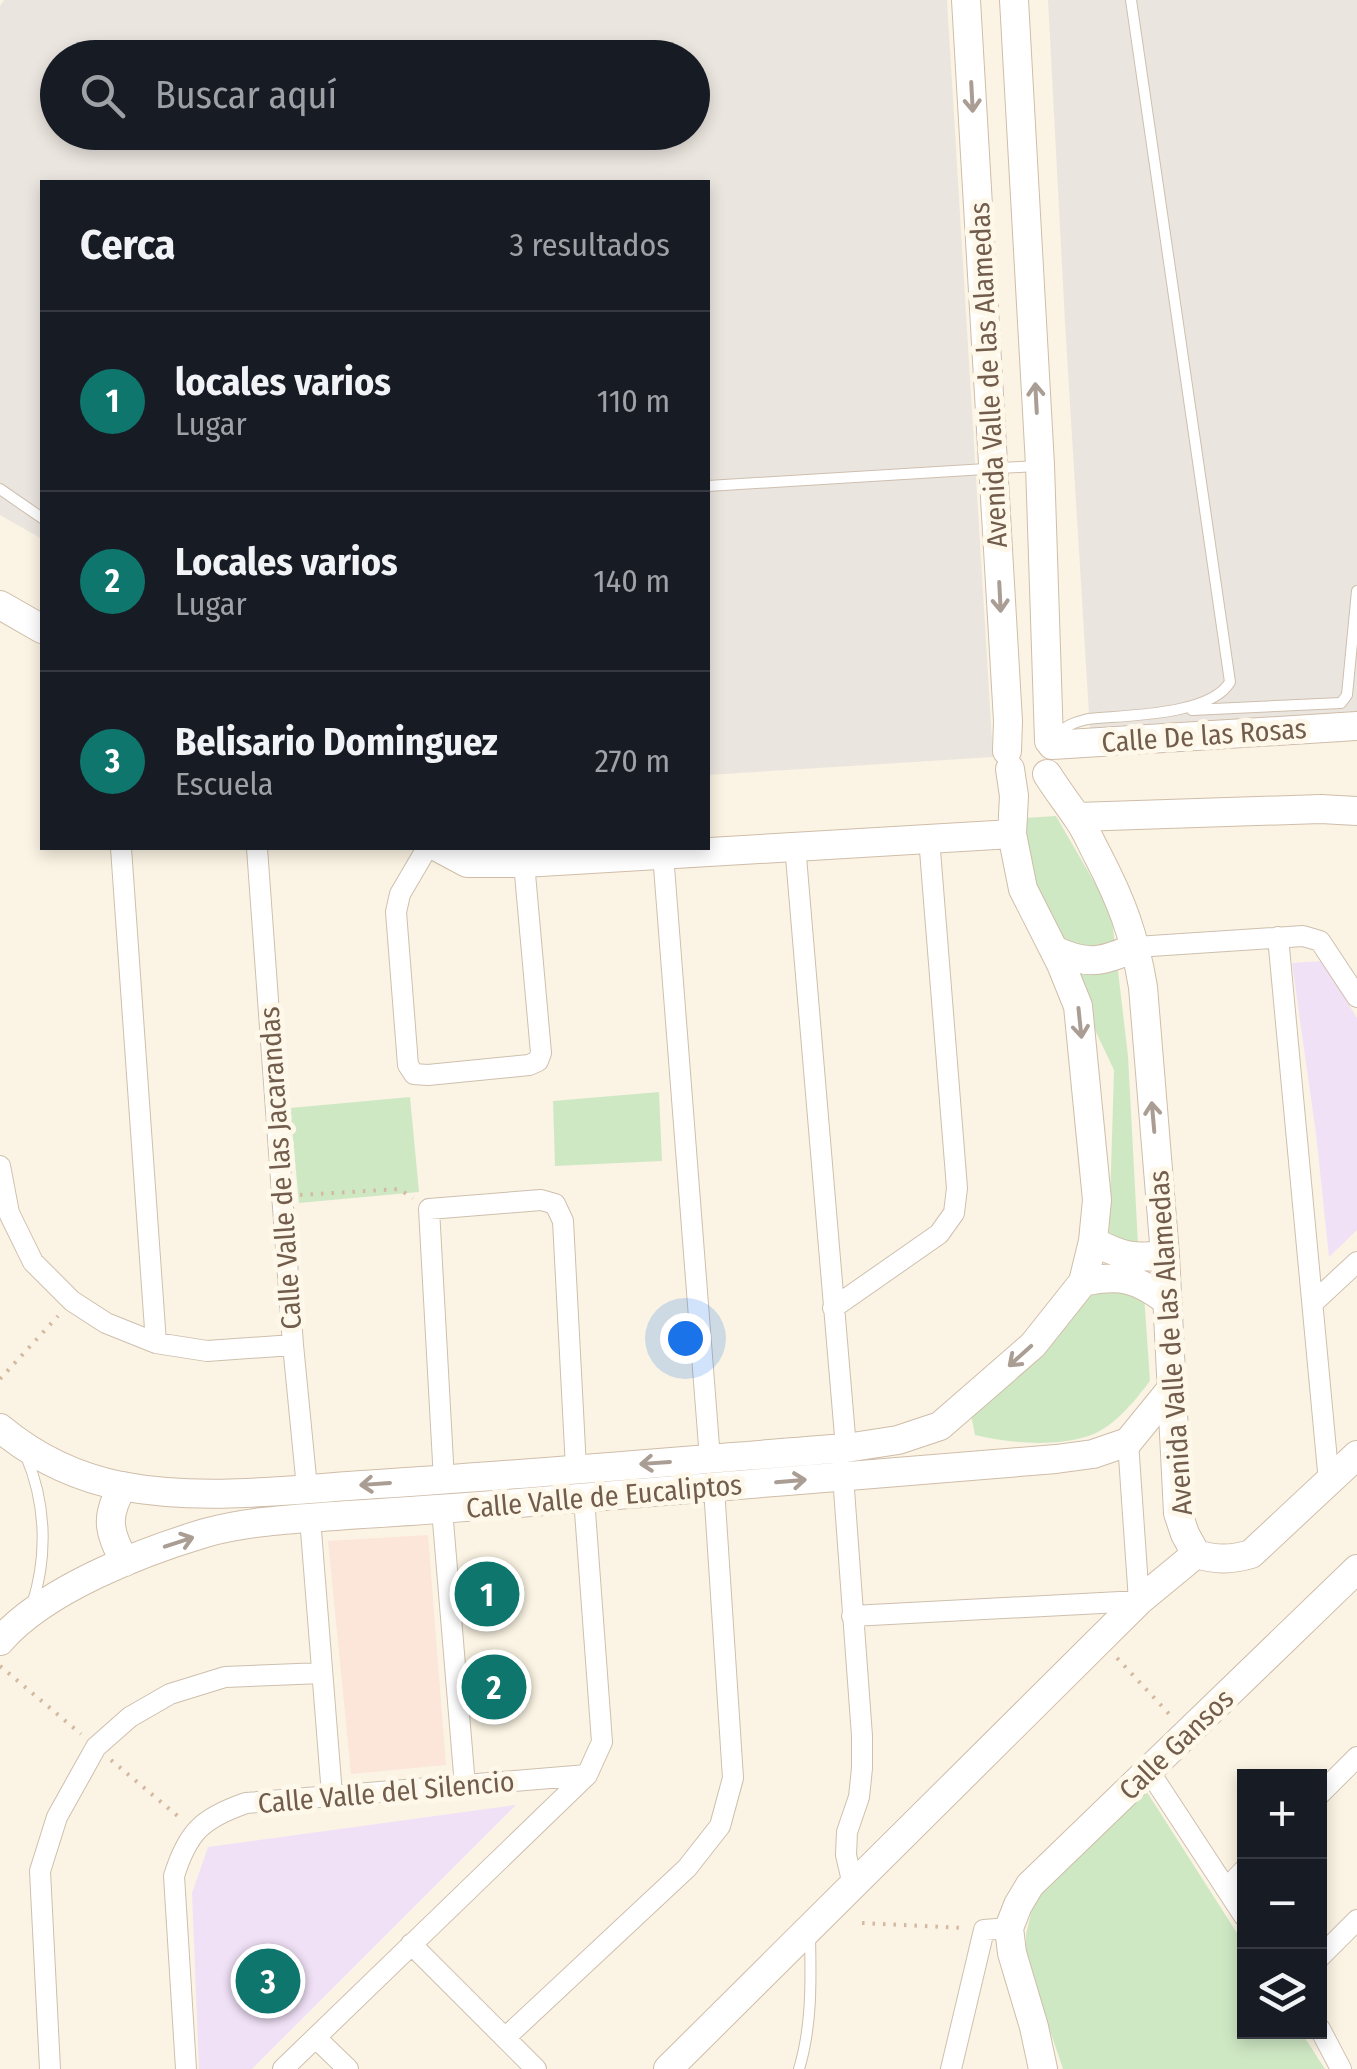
<!DOCTYPE html>
<html lang="es">
<meta charset="utf-8">
<style>
:root{--surface:#171b24;--page:#20242c;--text:#f1f3f6;--muted:#9ea1a6;--line:#363941;--accent:#0f766e}
body{margin:0;font-family:"Fira Sans Condensed",sans-serif;background:var(--page);color:var(--text)}
.controls{position:absolute;right:30px;bottom:30px;display:grid;overflow:hidden;border-radius:0px;box-shadow:0 5px 15px #0003}
.controls button{width:90px;height:90px;display:grid;place-items:center;padding:0;border:0;border-bottom:2px solid var(--line);background:var(--surface);color:var(--text);font:50px sans-serif}
.you{position:absolute;left:685px;top:1338px;width:35px;height:35px;margin:-25px;border:8px solid #fff;border-radius:50%;background:#1a73e8;box-shadow:0 0 0 15px #1a73e833}
.badge{display:grid;place-items:center;width:65px;height:65px;border-radius:50%;background:var(--accent);color:#fff;font-size:32px;font-weight:700}
.pin{position:absolute;translate:-50% -50%;border:5px solid #fff;box-shadow:0 2px 10px #0006}
.list{margin:0;padding:0;list-style:none}
h2{display:flex;justify-content:space-between;align-items:center;height:130px;margin:0;padding:0 40px;font-size:42px}
h2 small{font-size:32px;font-weight:400;color:var(--muted)}
.list li{display:grid;grid-template-columns:65px 1fr auto;gap:30px;align-items:center;box-sizing:border-box;height:180px;padding:0 40px;border-top:2px solid var(--line)}
.list b{display:block;font-size:38px;white-space:nowrap}
.list p{margin:0;font-size:32px;white-space:nowrap;color:var(--muted)}
.list em{font-size:32px;font-style:normal;color:var(--muted)}
.icon{flex:none;width:55px;height:55px;fill:none;stroke:currentColor;stroke-width:2;stroke-linecap:round;stroke-linejoin:round}
.map{position:relative;flex:none;width:1357px;height:2069px;overflow:hidden}
.search{position:absolute;background:var(--surface);box-shadow:0 5px 15px #0003;left:40px;top:40px;width:670px;height:110px;display:flex;align-items:center;gap:25px;box-sizing:border-box;padding:0 35px;border-radius:55px;color:var(--muted);font-size:38px}
.panel{position:absolute;background:var(--surface);box-shadow:0 5px 15px #0003;left:40px;top:180px;width:670px;height:670px;border-radius:0px}
.map>svg:first-child{display:block}
.commercial{fill:#fbe6d9}
.industrial{fill:#ebe5df;fill-rule:evenodd}
.education{fill:#f1e1f7}
.green{fill:#cfe8c4}
.lines{fill:none;stroke-linecap:round;stroke-linejoin:round}
.lane-casing{stroke:#cebfae;stroke-width:12}
.street-casing{stroke:#cebfae;stroke-width:22}
.secondary-casing{stroke:#cfbda9;stroke-width:30}
.path{stroke:#d4b9a1;stroke-width:4;stroke-dasharray:2.5 8;stroke-linecap:butt}
.lane{stroke:#fff;stroke-width:10}
.street{stroke:#fff;stroke-width:20}
.secondary{stroke:#fff;stroke-width:28}
.oneway{stroke:#aa9d93}
.labels{text-anchor:middle;stroke-width:10;stroke-linejoin:round;paint-order:stroke}
.street-label{font-size:28px;fill:#725c4b;stroke:#fef8ea}
</style>
<div class="map">
<svg width="1357" height="2069" viewBox="0 0 1357 2069">
<rect width="100%" height="100%" fill="#fbf4e4"/>
<path class="commercial" d="M428,1535l18,230 -95,9 -23,-233z"/>
<path class="industrial" d="M4,0h943l46,757 -285,18v-593h-666v357l-42,-24v-509zM58,58h634v74h-634z
M1048,0h309v718l-267,13 -25,-409z"/>
<path class="education" d="M1322,961l35,57v212l-28,27 -13,-123 -24,-171z
M516,1805l-264,264h-53l-7,-176 16,-46z"/>
<path class="green" d="M1056,816l55,95 17,145 10,188 -29,-8 5,-166 -76,-160 -11,-48 -3,-44z
M659,1092l3,69 -107,5 -2,-65z
M410,1097l9,95 -120,11 -9,-95z
M1095,1283l49,11 6,87c-16,21 -38,49 -65,56 -34,10 -76,6 -110,-2l-4,-20z
M1145,1789l99,155v88h57l24,37h-262l-37,-109v-26l6,-25 13,-21z"/>
<g class="lines">
<g class="lane-casing">
<path id="lane" d="M708,486l328,-20
M0,489l42,29
M1192,710l149,-7 6,-8 10,-104
M1055,737c9,-11 20,-15 33,-18 36,-4 122,-3 142,-37l-99,-682
M26,1456c20,47 22,100 6,149
M799,2069c13,-43 12,-88 11,-133"/>
</g>
<g class="street-casing">
<path id="street" d="M795,845l51,603
M121,848l35,495
M257,848l36,497 14,143
M427,848l-27,46 -4,18 12,153 6,9 14,1 101,-10 9,-4 3,-8 -17,-190
M663,854l47,605
M1278,937l51,545
M1136,947l167,-11 17,5 37,56
M0,1166l9,47 24,49 39,39 34,22 50,20 51,8 86,-6
M1313,1303l44,-41
M833,1308l106,-74 15,-21 3,-25 -28,-350
M843,1476l19,260v32l-3,29 -12,35 -1,23 7,30
M444,1480l-15,-271 112,-9 14,4 8,17 13,247
M442,1509l23,277
M310,1518l22,277
M852,1616l287,-15 -11,-159
M1149,1771l95,145
M1320,1794l37,-37
M1226,1889l18,-19
M411,1944l125,125
M1320,1957l37,-37
M1320,2029l21,40
M316,2038l32,31
M505,2038l182,-170 33,-42 13,-48 -19,-290
M50,2069l-10,-198 17,-54 39,-70 34,-30 40,-23 55,-17 97,-4
M186,2069l-12,-193c14,-45 29,-58 72,-73l341,-28
M283,2069l304,-294 15,-33 -18,-244
M951,2069l33,-139 25,-2"/>
</g>
<g class="secondary-casing">
<path id="secondary" d="M966,0l42,721 -1,30
M1014,0l26,465 9,276
M0,605l42,24
M1052,745l305,-19
M1047,774c10,16 21,30 31,45 8,11 13,24 19,35 25,48 37,80 46,133l22,268 13,258 7,21 11,20
M1077,817l244,-8 36,2
M439,848l28,15h57l488,-29
M1054,950c34,16 48,12 82,-3
M1093,1241c27,15 41,18 72,14
M1083,1282c37,-8 54,-4 84,19
M0,1428c36,30 76,49 121,58 84,16 172,3 257,-2 156,-10 312,-24 468,-36l52,-8 42,-14 93,-81 50,-63 10,-41 4,-41 -19,-194 -17,-42 -38,-75 -11,-55 2,-38 -4,-27
M123,1486c-18,30 -15,46 2,76
M1196,1554c20,6 35,6 55,0l106,-99
M0,1641c44,-51 141,-89 205,-108 46,-13 95,-14 142,-18 53,-3 106,-7 159,-11 183,-14 367,-31 550,-45l37,-5 35,-12 44,-54
M668,2069l471,-468 57,-47
M1043,2069l-9,-42 -22,-74 -3,-25 9,-23 12,-20 327,-316"/>
</g>
<path class="path" d="M300,1195l99,-6 14,9
M0,1379l58,-63
M1117,1658l55,59
M0,1666l81,68
M111,1760l69,58
M862,1923l102,5"/>
<use href="#lane" class="lane"/>
<use href="#street" class="street"/>
<use href="#secondary" class="secondary"/>
</g>
<defs><path id="oneway-shaft" d="M-6 0H5M1.5-3L5.5 0L1.5 3" fill="none" stroke-width="1.6" stroke-linecap="round" stroke-linejoin="round" transform="scale(2.5)"/></defs>
<g class="oneway">
<use href="#oneway-shaft" transform="translate(972 97) rotate(87)"/>
<use href="#oneway-shaft" transform="translate(1036 398) rotate(-93)"/>
<use href="#oneway-shaft" transform="translate(1000 597) rotate(87)"/>
<use href="#oneway-shaft" transform="translate(1080 1023) rotate(84)"/>
<use href="#oneway-shaft" transform="translate(1153 1117) rotate(-95)"/>
<use href="#oneway-shaft" transform="translate(1020 1356) rotate(138)"/>
<use href="#oneway-shaft" transform="translate(655 1463) rotate(176)"/>
<use href="#oneway-shaft" transform="translate(791 1481) rotate(-5)"/>
<use href="#oneway-shaft" transform="translate(375 1484) rotate(176)"/>
<use href="#oneway-shaft" transform="translate(179 1542) rotate(-18)"/>
</g>
<g class="labels">
<g class="street-label">
<text transform="translate(988 375) rotate(-93)" y="10">Avenida Valle de las Alamedas</text>
<text transform="translate(1204 735) rotate(-4)" y="10">Calle De las Rosas</text>
<text transform="translate(280 1168) rotate(-94)" y="10">Calle Valle de las Jacarandas</text>
<text transform="translate(1170 1343) rotate(-94)" y="10">Avenida Valle de las Alamedas</text>
<text transform="translate(604 1496) rotate(-5)" y="10">Calle Valle de Eucaliptos</text>
<text transform="translate(1176 1744) rotate(-44)" y="10">Calle Gansos</text>
<text transform="translate(386 1792) rotate(-5)" y="10">Calle Valle del Silencio</text>
</g>
</g>
</svg>
<div class="controls">
<button>+</button>
<button>−</button>
<button><svg class="icon" aria-label="layers" viewBox="0 0 24 24"><path d="M12 4l9 5-9 5-9-5zM3 14l9 5 9-5"/></svg></button>
</div>
<div class="you"></div>
<div class="pin badge" style="left:487px;top:1594px">1</div>
<div class="pin badge" style="left:494px;top:1687px">2</div>
<div class="pin badge" style="left:268px;top:1981px">3</div>
<div class="search"><svg class="icon" aria-label="search" viewBox="0 0 24 24"><circle cx="10" cy="10" r="6"/><path d="M15 15l6 6"/></svg>Buscar aquí</div>
<section class="panel">
<h2>Cerca<small>3 resultados</small></h2>
<ul class="list">
<li><span class="badge">1</span><div><b>locales varios</b><p>Lugar</p></div><em>110 m</em></li>
<li><span class="badge">2</span><div><b>Locales varios</b><p>Lugar</p></div><em>140 m</em></li>
<li><span class="badge">3</span><div><b>Belisario Dominguez</b><p>Escuela</p></div><em>270 m</em></li>
</ul>
</section>
</div>
